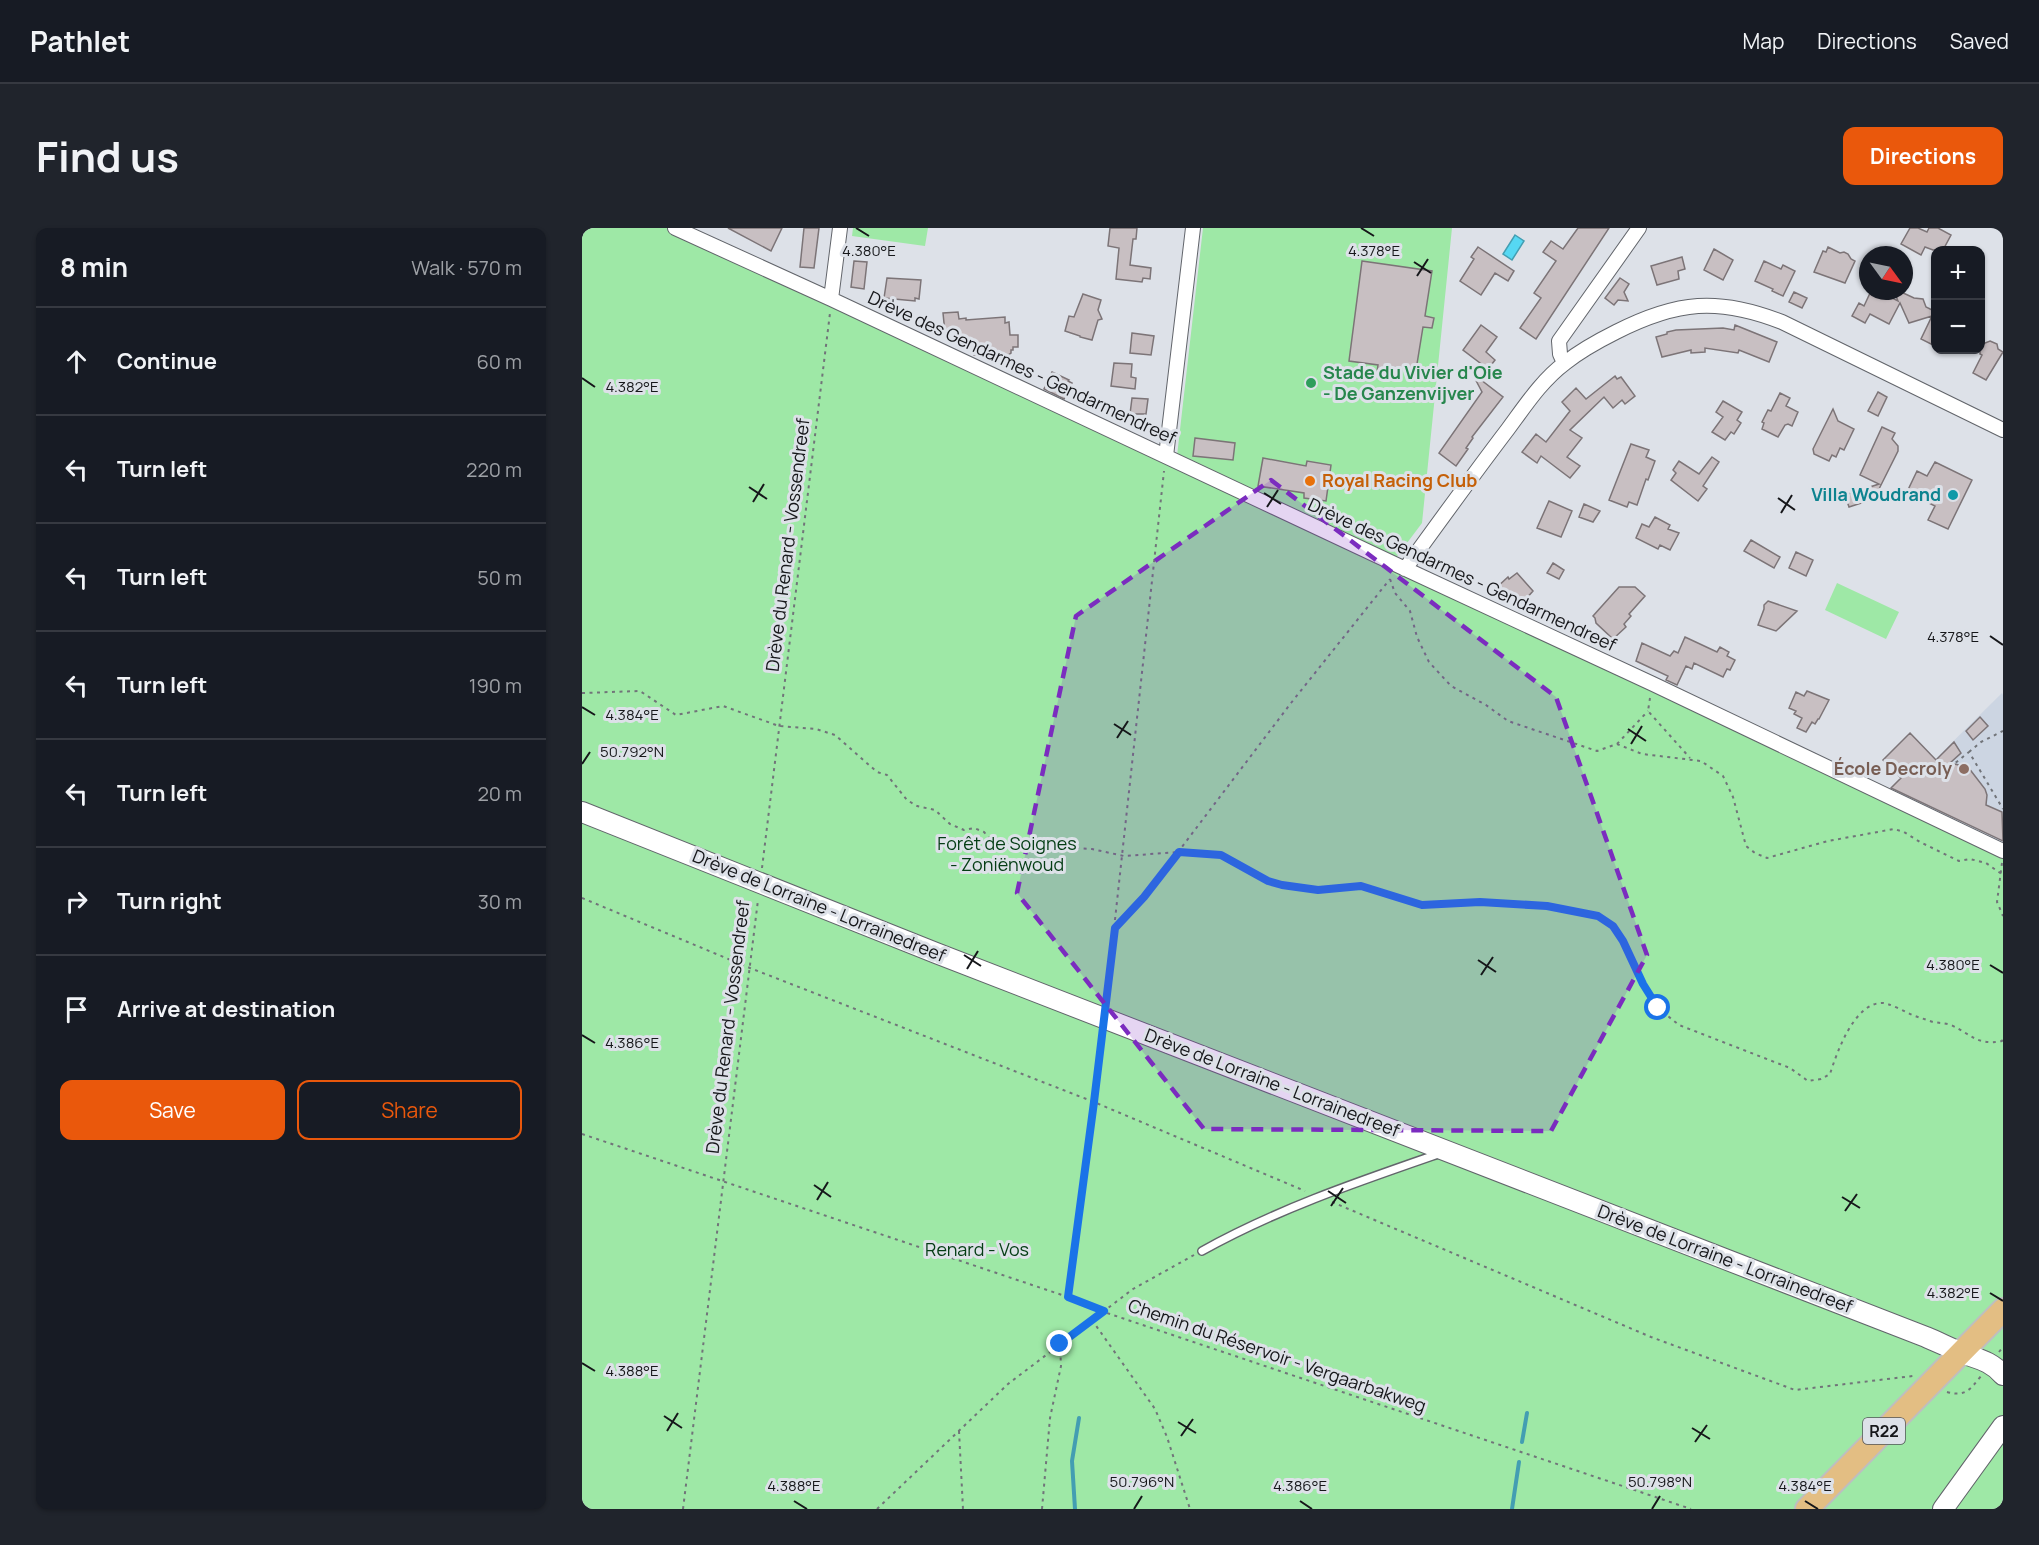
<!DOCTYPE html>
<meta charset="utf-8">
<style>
:root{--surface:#171b24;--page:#20242c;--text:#f1f3f6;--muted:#9ea1a6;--line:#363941;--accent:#ea580c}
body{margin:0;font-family:Manrope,sans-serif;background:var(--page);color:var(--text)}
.controls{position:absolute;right:18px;top:18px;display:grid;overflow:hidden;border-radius:12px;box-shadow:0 2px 4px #0004}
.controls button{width:54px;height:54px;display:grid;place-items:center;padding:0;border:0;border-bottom:2px solid var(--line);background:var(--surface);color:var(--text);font:30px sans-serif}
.compass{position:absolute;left:1277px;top:18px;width:54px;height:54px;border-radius:50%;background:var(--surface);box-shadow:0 2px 4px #0004;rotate:123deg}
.stop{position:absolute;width:18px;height:18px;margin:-14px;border:4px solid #1a73e8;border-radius:50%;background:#fff}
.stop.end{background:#1a73e8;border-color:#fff;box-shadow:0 2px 6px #0008}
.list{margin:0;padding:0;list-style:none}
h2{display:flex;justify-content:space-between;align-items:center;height:78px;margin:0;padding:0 24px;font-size:26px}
h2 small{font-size:20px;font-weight:400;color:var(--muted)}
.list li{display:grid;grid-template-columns:39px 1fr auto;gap:18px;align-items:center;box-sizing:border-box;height:108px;padding:0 24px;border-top:2px solid var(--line)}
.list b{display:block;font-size:22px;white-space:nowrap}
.list em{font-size:20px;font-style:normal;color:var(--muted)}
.actions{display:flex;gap:12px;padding:18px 24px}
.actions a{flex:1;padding:14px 0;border:2px solid var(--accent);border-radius:12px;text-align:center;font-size:21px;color:var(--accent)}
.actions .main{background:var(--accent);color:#fff}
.icon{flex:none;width:33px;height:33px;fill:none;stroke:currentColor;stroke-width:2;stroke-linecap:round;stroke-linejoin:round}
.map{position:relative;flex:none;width:1421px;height:1281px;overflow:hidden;border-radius:12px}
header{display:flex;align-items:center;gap:36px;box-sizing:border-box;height:84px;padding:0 30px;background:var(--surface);border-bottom:2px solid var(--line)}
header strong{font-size:28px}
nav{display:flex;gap:33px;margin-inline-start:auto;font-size:21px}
.intro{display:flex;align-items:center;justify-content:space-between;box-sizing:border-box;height:144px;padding:0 36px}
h1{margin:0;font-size:42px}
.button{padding:15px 27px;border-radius:12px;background:var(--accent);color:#fff;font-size:21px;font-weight:700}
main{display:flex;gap:36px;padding:0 36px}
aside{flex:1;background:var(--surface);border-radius:12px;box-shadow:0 2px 4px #0004}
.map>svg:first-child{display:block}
.built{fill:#ccd5e2}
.green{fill:#9ee8a6}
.water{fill:#56d8f3;stroke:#439eb2;stroke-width:1.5}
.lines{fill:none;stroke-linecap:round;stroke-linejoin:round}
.stream{stroke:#439eb2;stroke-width:4}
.building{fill:#c8bfc2;stroke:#7c7477;stroke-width:1.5}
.lane-casing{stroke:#62656b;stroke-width:10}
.street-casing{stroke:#62656b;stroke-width:16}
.secondary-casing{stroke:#62656b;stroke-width:22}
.primary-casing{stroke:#bebebf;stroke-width:26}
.path{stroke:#717479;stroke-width:2;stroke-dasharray:3 4.5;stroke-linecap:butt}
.lane{stroke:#fff;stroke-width:7}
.street{stroke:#fff;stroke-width:14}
.secondary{stroke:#fff;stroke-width:20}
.primary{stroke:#e3be83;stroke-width:22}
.route{stroke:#1a73e8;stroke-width:8}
.marked{fill:#7b2cbf;fill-opacity:0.2;stroke:#7b2cbf;stroke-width:4.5;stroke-dasharray:12 8;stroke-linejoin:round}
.ticks{fill:none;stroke:#16171a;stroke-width:2}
.leisure-dot{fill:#2e9e5b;stroke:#dde1e8;stroke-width:2}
.food-dot{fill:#e8710a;stroke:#dde1e8;stroke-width:2}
.culture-dot{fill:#0f9aa8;stroke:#dde1e8;stroke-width:2}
.education-dot{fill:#8d6e63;stroke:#dde1e8;stroke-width:2}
.labels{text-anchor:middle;stroke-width:6;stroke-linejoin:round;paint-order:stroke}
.shield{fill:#dde1e8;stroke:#525458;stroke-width:1.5}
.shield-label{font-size:16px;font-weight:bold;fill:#16171a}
.street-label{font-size:18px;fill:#16171a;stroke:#dde1e8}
.leisure-label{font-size:18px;font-weight:bold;fill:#27864d;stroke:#dde1e8;text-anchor:start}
.food-label{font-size:18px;font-weight:bold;fill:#c56008;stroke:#dde1e8;text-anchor:start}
.culture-label{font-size:18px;font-weight:bold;fill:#0d838f;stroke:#dde1e8;text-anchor:end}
.education-label{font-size:18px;font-weight:bold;fill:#785e54;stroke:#dde1e8;text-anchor:end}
.park-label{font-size:18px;fill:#043d14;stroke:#dde1e8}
.ticks-label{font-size:15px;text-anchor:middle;fill:#16171a;stroke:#dde1e8;stroke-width:6;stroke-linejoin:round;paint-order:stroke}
</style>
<header>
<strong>Pathlet</strong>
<nav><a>Map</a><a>Directions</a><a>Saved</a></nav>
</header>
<div class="intro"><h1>Find us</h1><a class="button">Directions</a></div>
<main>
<aside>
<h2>8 min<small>Walk · 570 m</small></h2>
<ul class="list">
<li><svg class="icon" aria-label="ahead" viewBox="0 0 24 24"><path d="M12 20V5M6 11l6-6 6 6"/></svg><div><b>Continue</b></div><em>60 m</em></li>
<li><svg class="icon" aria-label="left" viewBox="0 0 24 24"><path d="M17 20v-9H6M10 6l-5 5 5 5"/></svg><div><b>Turn left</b></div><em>220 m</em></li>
<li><svg class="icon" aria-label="left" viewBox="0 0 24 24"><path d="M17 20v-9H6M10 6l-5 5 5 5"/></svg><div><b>Turn left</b></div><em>50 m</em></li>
<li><svg class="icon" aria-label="left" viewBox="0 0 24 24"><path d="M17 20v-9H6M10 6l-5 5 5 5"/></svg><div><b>Turn left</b></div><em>190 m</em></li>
<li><svg class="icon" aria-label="left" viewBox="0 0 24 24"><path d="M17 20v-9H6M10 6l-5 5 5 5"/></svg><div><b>Turn left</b></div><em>20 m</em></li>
<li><svg class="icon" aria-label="right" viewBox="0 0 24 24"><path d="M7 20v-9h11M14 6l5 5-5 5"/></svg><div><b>Turn right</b></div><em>30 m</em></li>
<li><svg class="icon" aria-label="arrive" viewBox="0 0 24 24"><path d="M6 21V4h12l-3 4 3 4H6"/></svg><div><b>Arrive at destination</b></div></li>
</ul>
<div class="actions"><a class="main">Save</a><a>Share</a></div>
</aside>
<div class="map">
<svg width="1421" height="1281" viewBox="0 0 1421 1281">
<rect width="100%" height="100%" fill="#dde1e8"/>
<path class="built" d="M1420,465l1,2v148l-104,-48z"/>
<path class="green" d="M0,0h92l1329,625v656h-1421z
M271,0h75l-3,18 -73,-10z
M621,0h249l-30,295 -27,36 -218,-103z
M1255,355l62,29 -13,27 -61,-29z"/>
<path class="water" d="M933,7l9,6 -12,19 -9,-6z"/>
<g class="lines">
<path class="stream" d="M940,1214l5,-29
M493,1281l-3,-48 7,-43
M930,1281l7,-47"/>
</g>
<path class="building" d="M146,0h54l-11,23z
M222,0h15l-5,40 -14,-1z
M528,0h27l-1,11h-3l-3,26 21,3 -1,11 -7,-1 -1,4 -26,-3 3,-31 -11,-2z
M996,0h31l-73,111 -16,-11 21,-30 -7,-5 22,-32 -13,-9 8,-11 12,8z
M1328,0h8l9,4 2,-4h9l13,7 -8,15h-10l-8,-3 -4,8 -20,-11z
M896,19l36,24 -6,10 -13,-8 -14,22 -21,-14 14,-22 -3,-2z
M1246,19l12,6 4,-1 4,2 3,5 4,2 -10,22 -31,-11 9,-21 3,1z
M1132,21l19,11 -10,20 -19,-10z
M1100,29l3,12 -7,2 1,8 -22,6 -6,-19z
M272,33l13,1 -3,27 -13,-2z
M780,33l70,10 -7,45 9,2 -2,10 -9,-1 -7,43 -24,-3 -1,7 -14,-2 1,-7 -29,-4z
M1182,33l17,8 2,-4 12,6 -12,25 -11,-5 1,-2 -18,-8z
M305,50l34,2 -2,19 -4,-1v3l-31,-3z
M1038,50l9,6 -5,8 4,9 -10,-1 -4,5 -9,-7z
M1289,63h7l20,10 -4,-10h5l15,7 9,1 3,8 8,4 1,-3v38l-14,-7 11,-23 -23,7 -9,-20 -11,21 -19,-10 -5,9 -13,-7 7,-13 5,3z
M1212,64l13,6 -5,10 -13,-6z
M501,66l18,6 -3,10 4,9 -4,1 -6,20 -12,-3v-1l-15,-5 4,-15 5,1z
M376,84l1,7 7,-1v2l39,-3v6l4,-1 1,13h8v12h-5v3h-2v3l-3,2 -26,2v-3l-8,1 -1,-6h-5l-1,-7 -6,1 -1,-7 -7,1 -1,-5 -7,1 -2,-20z
M899,97l16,12 -11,15 9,8 -7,9 -25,-19z
M1153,97l42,17 -8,20 -30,-12 -1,3 -33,-5v4l-14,1v-3l-29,7 -6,-20 11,-3v-2l9,-2 47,-2 11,2z
M550,105l22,3 -3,19 -21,-2z
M1408,113l7,3 1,5 5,3 -17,28 -13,-7 9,-18 -2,-1v-9z
M532,135l18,1 -1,13 5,1 -1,11 -24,-3z
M470,144l17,8 -1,1 4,2 -8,16 -20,-10z
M890,145l31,24 -31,40 1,1 -7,10 2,1 -12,17 -17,-13 43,-61z
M1033,148l2,3 4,-2 14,19 -10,8 -3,-4 -9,8 -9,-11 -34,33 12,8 -15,19 13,9 -10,12 -29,-22 -4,7 -15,-11 14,-18 10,8 24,-31 -8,-9 14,-14 10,11z
M1296,164l9,5 -9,19 -10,-5z
M1198,165l10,5 -4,8 12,6 -6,14 -4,-2 -3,1 -7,12 -16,-8 2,-6 -2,-1 6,-12 3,1z
M550,170l16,1 -2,15h-16z
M1141,173l19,11 -5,8 4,3 -7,11 -3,-2 -6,8 -13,-8 11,-15 -7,-5z
M1251,181l5,12 16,8 -10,21 -4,-2 -4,9 -4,-2 -3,6 -15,-7 -1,-5z
M1300,199l13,6 -3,6 6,7v5l-24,48 -25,8 -4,-12 34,-11 -19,-9z
M613,210l40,5 -2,17 -40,-4z
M1049,216l18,6 -3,7 9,4 -7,19 -2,-1 -9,26 -8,-3 -2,5 -18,-7z
M1130,229l7,5 -16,24 4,3 -9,12 -27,-21 5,-7 -3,-3 6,-9 20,13z
M681,230l43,8 1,-5 24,4 -5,36 -22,-3v-5l-46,-7z
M1353,234l37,18 -24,49 -20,-9 7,-14 -28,-14 10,-21 10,5z
M967,273l23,10 -11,26 -24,-9z
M1002,276l16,7 -7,11 -14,-5z
M1073,289l15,8 -2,4 11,4 -9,17 -10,-5 -2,4 -22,-11 6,-14 7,3z
M1169,312l29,17 -6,11 -30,-17z
M1214,324l17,8 -7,16 -17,-8z
M971,335l11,7 -5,9 -12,-6z
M935,345l16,18 -16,18 -22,-20 13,-12 1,2z
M1037,359h16l10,9 -16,18 2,2 -7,8 2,3 -13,12 -17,-16 -1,-5 -2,-2z
M1186,373l29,10 -21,20 -18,-6 6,-16v-4z
M1103,409l32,15 3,-5 9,5 -2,4 8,4 -5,10 -3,-1 -4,8 -29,-14 -2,6 -6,-3 -9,19 -11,-5 2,-4 -32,-15 6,-18 28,13 4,-5 4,2z
M1225,463l22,9 -10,19h-1l-3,5 -3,-2 -6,10 -9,-4 5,-10 -8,-4 2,-3 -7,-3 7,-16 8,4z
M1398,489l8,9 -15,14 -7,-9z
M1328,505l26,27 18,-18 7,11 -11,10 18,4 17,22 2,6 -1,10 16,7 1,29 -112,-53 10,-10 -18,-18z"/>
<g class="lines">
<g class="lane-casing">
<path id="lane" d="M620,1023c75,-42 158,-70 239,-98"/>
</g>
<g class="street-casing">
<path id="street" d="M93,0l156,71 568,267 254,118 350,167
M249,71l9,-71
M982,135l-4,-9 -1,-13 80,-113
M584,228l27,-228
M823,341c34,-47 68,-94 103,-140 17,-23 34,-49 57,-66 15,-12 33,-22 51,-31 61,-31 102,-35 166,-10l221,108"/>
</g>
<g class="secondary-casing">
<path id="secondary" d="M0,584l354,141 990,384c12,5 24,11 36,16 16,6 29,8 41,22
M1361,1281l60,-83"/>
</g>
<g class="primary-casing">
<path id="primary" d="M1225,1281l196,-199"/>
</g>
<path class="path" d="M808,351l5,14 15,18 7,26 12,25 22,24 35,19 22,16 89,30 20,-7 25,10 59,7 22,15 10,21 13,49 9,7 12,5 61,-17 66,-12 10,3 16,10 39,19 11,-2 16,4 17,12
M0,465l58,-2 36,24 47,-9 56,20 37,3 19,6 42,37 10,3 20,25 10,6 18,4 15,14 14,6 10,-2 10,4 8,9 15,3 85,5 32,7 55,-4 42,3 47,26 14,4 36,5 43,-4 61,19 58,-3 67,4 51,10 15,10 10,15 20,43 15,24 21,17 111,43 18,13 13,-2 9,-5c7,-22 24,-70 51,-71 7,-1 26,10 34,13 6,2 12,4 18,6 6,1 12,1 18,3 20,9 26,21 51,16l1,-2
M1068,470l-2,13 42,47
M1035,516l31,-33
M1387,524l12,-10 22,-11
M1362,544l25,-20 34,57
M1420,635l-5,39 6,14
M180,640l68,-555
M0,670l168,70 344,134 211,89
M533,699l29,-30 147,-194 99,-124
M524,774l58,-531
M0,906l486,163 36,15 587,197
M750,974l319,135 144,53 118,-14
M486,1068l35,-262
M510,1092l63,89 12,28 23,72
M1417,1124l4,-5
M1365,1164c18,5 23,-2 34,-16
M377,1203l4,78
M101,1281l75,-609
M295,1281l131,-125 125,-95 61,-34
M460,1281l8,-91 11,-52 -1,-22"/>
<use href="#lane" class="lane"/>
<use href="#street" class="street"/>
<use href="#secondary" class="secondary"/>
<use href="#primary" class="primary"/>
</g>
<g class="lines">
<path class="route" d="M478,1116l44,-33 -36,-14 26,-195 21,-174 29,-31 35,-45 42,3 47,26 14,4 36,5 43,-4 61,19 58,-3 67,4 51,10 15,10 10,15 20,43 15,24"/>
</g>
<path class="marked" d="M689,252l285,217 91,258 -96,176 -347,-2 -187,-236 59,-277z"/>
<path class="ticks" d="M274,0l13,8M779,0l13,8M832,34l17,11M835,48l11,-17M0,150l13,9M167,259l18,12M682,265l17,11M1196,270l17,12M171,274l11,-18M685,279l11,-17M1199,285l11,-18M1408,408l13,9M0,479l13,8M532,496l17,11M1046,501l18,12M535,510l11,-17M1049,516l11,-18M0,536l8,-12M382,727l17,11M896,732l18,12M1408,737l13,8M385,741l11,-18M899,747l12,-18M0,807l13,8M232,957l17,12M746,963l18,12M1260,969l18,11M235,972l11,-18M749,978l12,-18M1263,983l12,-17M1408,1065l13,8M0,1135l13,8M82,1188l18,12M596,1194l18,11M1110,1200l18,11M85,1203l11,-18M599,1208l12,-17M1113,1214l12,-17M212,1273l13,8M718,1273l12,8M1223,1273l13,8M552,1281l8,-13M1070,1281l8,-13"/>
<circle class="leisure-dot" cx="729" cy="155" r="6"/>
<circle class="food-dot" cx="728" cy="253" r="6"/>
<circle class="culture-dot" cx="1371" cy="267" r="6"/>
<circle class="education-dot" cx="1382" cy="541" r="6"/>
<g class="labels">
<rect class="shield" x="1281" y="1190" width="42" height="26" rx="4.5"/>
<g class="shield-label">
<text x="1302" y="1209">R22</text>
</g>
<g class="street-label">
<text transform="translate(440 140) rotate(25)" y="6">Drève des Gendarmes - Gendarmendreef</text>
<text transform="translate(206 317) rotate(-83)" y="6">Drève du Renard - Vossendreef</text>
<text transform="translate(880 347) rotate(25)" y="6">Drève des Gendarmes - Gendarmendreef</text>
<text transform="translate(237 678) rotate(22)" y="6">Drève de Lorraine - Lorrainedreef</text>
<text transform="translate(146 799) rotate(-83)" y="6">Drève du Renard - Vossendreef</text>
<text transform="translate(690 855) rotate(21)" y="6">Drève de Lorraine - Lorrainedreef</text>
<text transform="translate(1143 1031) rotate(21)" y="6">Drève de Lorraine - Lorrainedreef</text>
<text transform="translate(695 1128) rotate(19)" y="6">Chemin du Réservoir - Vergaarbakweg</text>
</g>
<g class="leisure-label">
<text x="741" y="151">Stade du Vivier d'Oie<tspan x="741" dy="21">- De Ganzenvijver</tspan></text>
</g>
<g class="food-label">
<text x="740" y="259">Royal Racing Club</text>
</g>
<g class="culture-label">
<text x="1359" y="273">Villa Woudrand</text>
</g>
<g class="education-label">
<text x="1370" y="547">École Decroly</text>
</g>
<g class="park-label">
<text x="425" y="622">Forêt de Soignes<tspan x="425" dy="21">- Zoniënwoud</tspan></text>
<text x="395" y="1028">Renard - Vos</text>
</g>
</g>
<g class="ticks-label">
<text x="792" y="28">4.378°E</text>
<text x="287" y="28">4.380°E</text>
<text x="50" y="164">4.382°E</text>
<text x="1371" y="414">4.378°E</text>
<text x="50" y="492">4.384°E</text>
<text x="50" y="529">50.792°N</text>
<text x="1371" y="742">4.380°E</text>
<text x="50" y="820">4.386°E</text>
<text x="1371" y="1070">4.382°E</text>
<text x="50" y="1148">4.388°E</text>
<text x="560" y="1259">50.796°N</text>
<text x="1078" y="1259">50.798°N</text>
<text x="212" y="1263">4.388°E</text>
<text x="718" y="1263">4.386°E</text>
<text x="1223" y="1263">4.384°E</text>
</g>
</svg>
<div class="controls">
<button>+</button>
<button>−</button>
</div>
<svg class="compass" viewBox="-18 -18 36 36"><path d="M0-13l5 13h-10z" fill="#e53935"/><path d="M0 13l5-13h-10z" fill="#9ea1a6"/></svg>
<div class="stop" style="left:1076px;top:780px"></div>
<div class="stop end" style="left:478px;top:1116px"></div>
</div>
</main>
